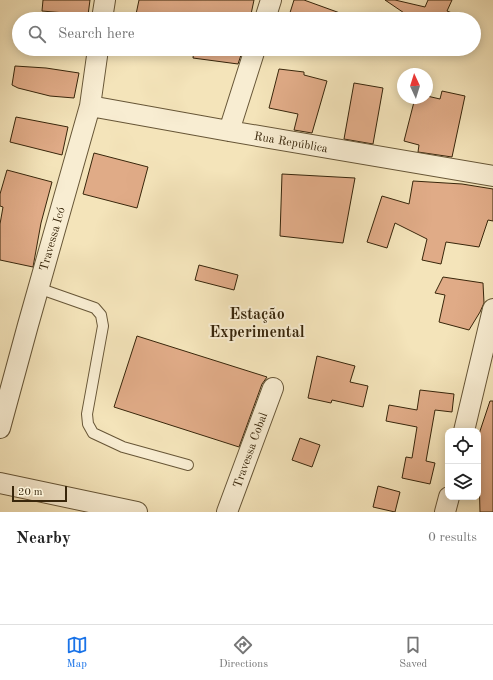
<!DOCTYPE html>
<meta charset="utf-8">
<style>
:root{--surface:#fff;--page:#f2f2f2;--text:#222;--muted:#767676;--line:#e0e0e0;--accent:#1a73e8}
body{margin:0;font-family:"Old Standard TT",serif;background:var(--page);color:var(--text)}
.controls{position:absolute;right:12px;bottom:12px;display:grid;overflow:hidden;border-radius:8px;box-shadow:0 2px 10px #0003}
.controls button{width:36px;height:36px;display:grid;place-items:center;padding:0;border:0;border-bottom:1px solid var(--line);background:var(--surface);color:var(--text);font:20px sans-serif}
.compass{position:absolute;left:397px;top:68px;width:36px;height:36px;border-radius:50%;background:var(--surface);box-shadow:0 2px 10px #0003;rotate:356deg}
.scale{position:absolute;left:12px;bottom:10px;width:55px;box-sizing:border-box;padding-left:4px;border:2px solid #38260b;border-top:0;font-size:11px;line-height:14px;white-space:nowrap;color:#38260b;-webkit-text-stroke:3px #f8edd2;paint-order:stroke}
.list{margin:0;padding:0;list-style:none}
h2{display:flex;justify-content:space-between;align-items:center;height:52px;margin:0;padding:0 16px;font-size:17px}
h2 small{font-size:13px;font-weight:400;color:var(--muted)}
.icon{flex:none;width:22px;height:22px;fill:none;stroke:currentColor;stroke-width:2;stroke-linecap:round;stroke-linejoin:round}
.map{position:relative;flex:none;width:493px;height:512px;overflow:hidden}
.search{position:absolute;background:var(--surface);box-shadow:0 2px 10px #0003;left:12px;right:12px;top:12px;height:44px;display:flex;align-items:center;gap:10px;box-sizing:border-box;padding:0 14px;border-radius:22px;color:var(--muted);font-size:15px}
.sheet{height:112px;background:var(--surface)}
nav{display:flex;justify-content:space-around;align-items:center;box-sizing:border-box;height:56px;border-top:1px solid var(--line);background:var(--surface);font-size:11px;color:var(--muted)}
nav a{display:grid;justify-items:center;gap:2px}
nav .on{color:var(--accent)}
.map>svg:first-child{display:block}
.building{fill:#e0ab87;stroke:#38260b}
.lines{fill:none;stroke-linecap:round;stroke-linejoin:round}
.lane-casing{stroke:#675637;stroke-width:12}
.street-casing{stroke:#675637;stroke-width:22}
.lane{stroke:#f8edd2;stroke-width:10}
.street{stroke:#f8edd2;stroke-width:20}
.labels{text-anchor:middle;stroke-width:4;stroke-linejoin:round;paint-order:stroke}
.street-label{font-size:12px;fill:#38260b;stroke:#f8edd2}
.district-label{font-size:16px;font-weight:bold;fill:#38260b;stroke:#f8edd2}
</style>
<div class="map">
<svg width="493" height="512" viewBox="0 0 493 512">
<rect width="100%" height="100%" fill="#f4e4ba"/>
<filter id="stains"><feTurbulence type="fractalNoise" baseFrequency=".005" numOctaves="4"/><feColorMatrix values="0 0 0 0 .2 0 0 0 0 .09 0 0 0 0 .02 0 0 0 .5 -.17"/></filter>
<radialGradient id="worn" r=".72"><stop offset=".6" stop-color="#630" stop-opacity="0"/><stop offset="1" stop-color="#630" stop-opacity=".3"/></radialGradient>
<path class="building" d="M43,0h47l-2,15 -46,-4z
M139,0h115l-4,19h-115z
M294,0h10l47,17v2h-63z
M385,0h10l30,7 3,-7h24l-5,11 5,2v6h-39z
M194,49h49l-5,15 -45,-6z
M15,66l31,2 33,5 -5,25 -24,-2 -32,-8 -6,-3z
M279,69l25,3v3l23,6 -15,52 -18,-3 4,-16 -29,-6z
M354,83l29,5 -10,56 -29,-5z
M442,91l23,5 -13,61 -34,-5 1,-7 -15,-4 11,-43h12v-2l13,3z
M16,117l52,10 -6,28 -52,-13z
M94,153l54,14 -11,41 -54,-14z
M7,170l45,12 -11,41 -8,44 -33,-7v-36l3,-17 -3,-1v-12z
M282,174l73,4 -12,65 -63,-7z
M413,181l49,3 31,5v32l-5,-1 -9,27 -33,-5 -5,22 -19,-4 5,-21 -32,-16 -8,25 -20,-6 15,-46 27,8z
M199,265l39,10 -4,15 -39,-10z
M443,277l40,6 1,20 -4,9 -11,18 -30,-8 6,-27 -10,-2z
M137,336l130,41 -5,7 -23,63 -125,-40z
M317,356l38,10 -5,16 18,4 -5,21 -31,-7 -1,3 -23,-5z
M420,390l34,4 -2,18 -17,-2 -9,51 9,2 -5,21 -28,-6 4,-21 6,1 5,-31 -31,-6 3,-16 28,5z
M490,401h3v111h-13l-2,-75z
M300,438l20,7 -8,22 -20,-7z
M378,486l22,6 -5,20 -22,-5z"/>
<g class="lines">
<g class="lane-casing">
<path id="lane" d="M38,288l57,20 6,7 2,11 -16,88 1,10 5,9 30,14 65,18"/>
</g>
<g class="street-casing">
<path id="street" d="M102,19l3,-19
M265,19l6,-19
M90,106l139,25 264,45
M229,131l26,-82
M0,428l28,-103 62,-219 8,-57
M464,431l29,-122
M0,483l137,29
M227,512l46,-124
M445,512l4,-15"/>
</g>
<use href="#lane" class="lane"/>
<use href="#street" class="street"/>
</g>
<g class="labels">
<g class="street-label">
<text transform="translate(291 142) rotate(10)" y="4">Rua República</text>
<text transform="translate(52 239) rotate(-74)" y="4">Travessa Icó</text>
<text transform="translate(250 450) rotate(-70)" y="4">Travessa Cobal</text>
</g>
<g class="district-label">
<text x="257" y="319">Estação<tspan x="257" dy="18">Experimental</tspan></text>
</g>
</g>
<rect width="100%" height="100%" filter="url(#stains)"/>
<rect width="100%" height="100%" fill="url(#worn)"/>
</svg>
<div class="controls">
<button><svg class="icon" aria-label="locate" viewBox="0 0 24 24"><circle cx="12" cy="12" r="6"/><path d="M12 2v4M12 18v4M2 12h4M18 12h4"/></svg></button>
<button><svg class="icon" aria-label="layers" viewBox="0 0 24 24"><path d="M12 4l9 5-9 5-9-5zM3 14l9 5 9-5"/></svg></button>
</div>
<svg class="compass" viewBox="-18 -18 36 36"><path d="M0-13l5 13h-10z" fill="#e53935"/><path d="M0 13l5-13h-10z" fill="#767676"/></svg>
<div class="scale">20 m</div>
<div class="search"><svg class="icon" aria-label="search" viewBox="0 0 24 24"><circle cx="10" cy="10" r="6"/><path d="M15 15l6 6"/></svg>Search here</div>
</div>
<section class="sheet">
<h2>Nearby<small>0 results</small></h2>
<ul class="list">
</ul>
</section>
<nav>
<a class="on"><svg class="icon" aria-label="map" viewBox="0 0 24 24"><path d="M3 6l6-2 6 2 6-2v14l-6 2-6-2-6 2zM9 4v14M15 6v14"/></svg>Map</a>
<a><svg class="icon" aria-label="directions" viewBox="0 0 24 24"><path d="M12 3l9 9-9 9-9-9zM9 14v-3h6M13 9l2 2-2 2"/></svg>Directions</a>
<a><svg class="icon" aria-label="saved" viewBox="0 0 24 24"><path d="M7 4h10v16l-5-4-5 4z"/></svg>Saved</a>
</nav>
